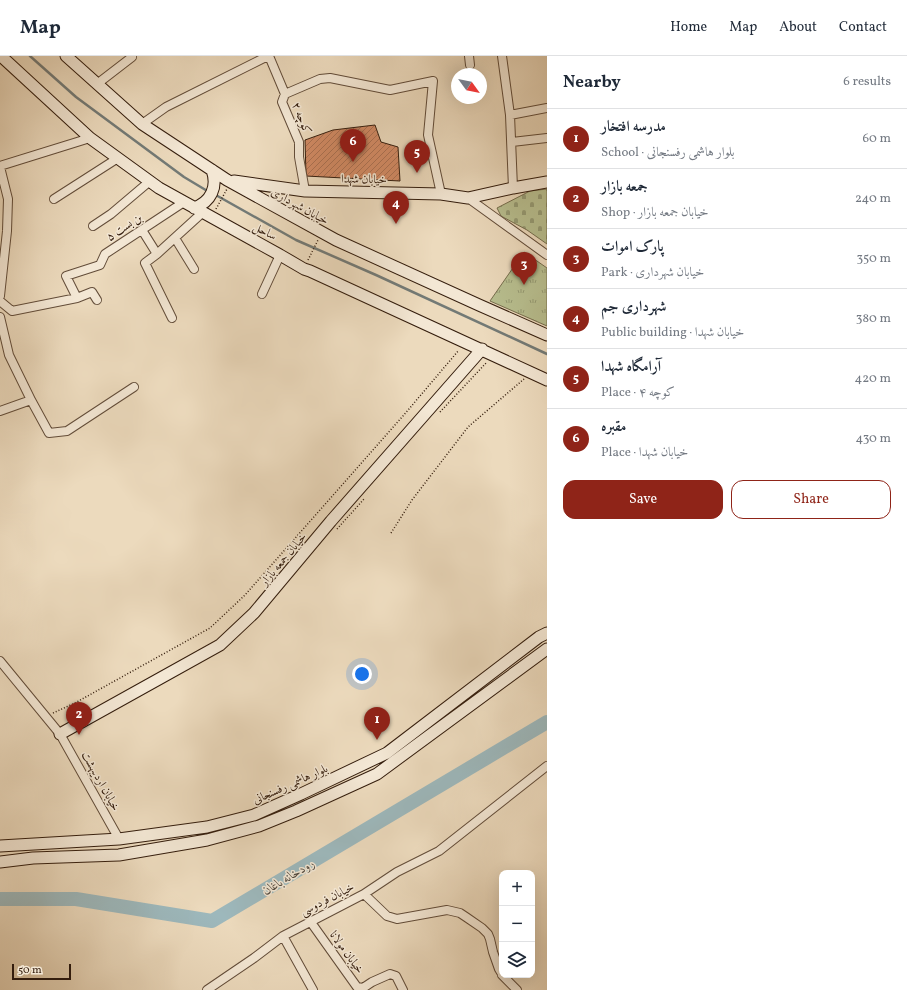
<!DOCTYPE html>
<meta charset="utf-8">
<style>
:root{--surface:#fff;--page:#f2f2f3;--text:#1f2937;--muted:#747a83;--line:#e0e1e3;--accent:#8f2418}
body{margin:0;font-family:Vollkorn,Amiri,serif;background:var(--page);color:var(--text)}
.controls{position:absolute;right:12px;bottom:12px;display:grid;overflow:hidden;border-radius:8px;box-shadow:0 4px 16px #0002}
.controls button{width:36px;height:36px;display:grid;place-items:center;padding:0;border:0;border-bottom:1px solid var(--line);background:var(--surface);color:var(--text);font:20px sans-serif}
.compass{position:absolute;left:451px;top:12px;width:36px;height:36px;border-radius:50%;background:var(--surface);box-shadow:0 4px 16px #0002;rotate:123deg}
.scale{position:absolute;left:12px;bottom:10px;width:59px;box-sizing:border-box;padding-left:4px;border:2px solid #341d0d;border-top:0;font-size:11px;line-height:14px;white-space:nowrap;color:#341d0d;-webkit-text-stroke:3px #f3e7d4;paint-order:stroke}
.you{position:absolute;left:362px;top:618px;width:14px;height:14px;margin:-10px;border:3px solid #fff;border-radius:50%;background:#1a73e8;box-shadow:0 0 0 6px #1a73e833}
.badge{display:grid;place-items:center;width:26px;height:26px;border-radius:50%;background:var(--accent);color:#fff;font-size:13px;font-weight:700}
.pin{position:absolute;translate:-50% -33px;filter:drop-shadow(0 1px 2px #0008)}
.pin::after{content:'';position:absolute;top:21px;width:14px;height:12px;background:inherit;clip-path:polygon(0 0,100% 0,50% 100%)}
.list{margin:0;padding:0;list-style:none}
h2{display:flex;justify-content:space-between;align-items:center;height:52px;margin:0;padding:0 16px;font-size:17px}
h2 small{font-size:13px;font-weight:400;color:var(--muted)}
.list li{display:grid;grid-template-columns:26px 1fr auto;gap:12px;align-items:center;box-sizing:border-box;height:60px;padding:0 16px;border-top:1px solid var(--line)}
.list b{display:block;font-size:15px;white-space:nowrap}
.list p{margin:0;font-size:13px;white-space:nowrap;color:var(--muted)}
.list em{font-size:13px;font-style:normal;color:var(--muted)}
.actions{display:flex;gap:8px;padding:12px 16px}
.actions a{flex:1;padding:9px 0;border:1px solid var(--accent);border-radius:12px;text-align:center;font-size:14px;color:var(--accent)}
.actions .main{background:var(--accent);color:#fff}
.icon{flex:none;width:22px;height:22px;fill:none;stroke:currentColor;stroke-width:2;stroke-linecap:round;stroke-linejoin:round}
.map{position:relative;flex:none;width:547px;height:934px;overflow:hidden}
header{display:flex;align-items:center;gap:24px;box-sizing:border-box;height:56px;padding:0 20px;background:var(--surface);border-bottom:1px solid var(--line)}
header strong{font-size:19px}
nav{display:flex;gap:22px;margin-inline-start:auto;font-size:14px}
main{display:flex}
aside{flex:1;background:var(--surface)}
.map>svg:first-child{display:block}
.cemetery{fill:url(#cemetery-stones);stroke:#766e4e}
.park{fill:url(#park-tufts);stroke:#766e4e}
.lines{fill:none;stroke-linecap:round;stroke-linejoin:round}
.stream{stroke:#737a76;stroke-width:2.5}
.river{stroke:#9db8bc;stroke-width:14}
.building{fill:url(#building-hatch);stroke:#341d0d}
.street-casing{stroke:#624c39;stroke-width:10}
.secondary-casing{stroke:#341d0d;stroke-width:13}
.path{stroke:#341d0d;stroke-width:1.5;stroke-dasharray:1 2;stroke-linecap:butt}
.street{stroke:#f3e7d4;stroke-width:8}
.secondary{stroke:#f3e7d4;stroke-width:11}
.labels{text-anchor:middle;stroke-width:3;stroke-linejoin:round;paint-order:stroke}
.street-label{font-size:12px;fill:#341d0d;stroke:#f3e7d4}
.water-label{font-size:13px;font-style:italic;fill:#544c42;stroke:#f3e7d4}
</style>
<header>
<strong>Map</strong>
<nav><a>Home</a><a>Map</a><a>About</a><a>Contact</a></nav>
</header>
<main>
<div class="map">
<svg width="547" height="934" viewBox="0 0 547 934">
<defs>
<pattern id="cemetery-stones" width="16" height="16" patternUnits="userSpaceOnUse"><rect width="16" height="16" fill="#b8bf90"/><path d="M2 7V4a2 2 0 0 1 4 0v3zM10 15v-3a2 2 0 0 1 4 0v3z" fill="#969b74"/></pattern>
<pattern id="park-tufts" width="24" height="20" patternUnits="userSpaceOnUse"><rect width="24" height="20" fill="#b8bf90"/><path d="M3 7l-1-3M5 7V3M7 7l1-3M15 17l-1-3M17 17v-4M19 17l1-3" fill="none" stroke="#969b74"/></pattern>
<pattern id="building-hatch" width="6" height="6" patternUnits="userSpaceOnUse"><rect width="6" height="6" fill="#d28a64"/><path d="M-1 1l2-2M0 6l6-6M5 7l2-2" fill="none" stroke="#ab7051"/></pattern>
</defs>
<rect width="100%" height="100%" fill="#ecdabd"/>
<filter id="stains"><feTurbulence type="fractalNoise" baseFrequency=".005" numOctaves="4"/><feColorMatrix values="0 0 0 0 .2 0 0 0 0 .09 0 0 0 0 .02 0 0 0 .5 -.17"/></filter>
<radialGradient id="worn" r=".72"><stop offset=".6" stop-color="#630" stop-opacity="0"/><stop offset="1" stop-color="#630" stop-opacity=".3"/></radialGradient>
<path class="cemetery" d="M547,133v55l-20,-14 -26,-14 -4,-8 33,-17z"/>
<path class="park" d="M524,196l23,16v58l-57,-25z"/>
<g class="lines">
<path class="stream" d="M30,0l46,41 108,80 25,15
M214,138l82,46 80,35 171,79"/>
<path class="river" d="M0,843h76l136,22 335,-199"/>
</g>
<path class="building" d="M375,69l6,17 17,5 2,34 -94,-5 -1,-36 28,-10z"/>
<g class="lines">
<g class="street-casing">
<path id="street" d="M269,0l16,38 -3,8 17,40v15l6,34
M469,0l1,9
M502,0l8,59 3,73
M97,28l35,-27
M285,38l35,-15 10,-1 60,12 43,-9 -5,54 13,59
M510,59l37,-7
M142,68l24,-17 102,-51
M512,86l35,-4
M0,110l90,-28
M0,111l8,32 -1,32 -7,65
M468,142l79,57
M54,143l64,-41
M93,170l18,-12 39,-33
M142,174l15,24 -12,9 27,55
M175,182l19,31
M157,198l45,-41
M262,238l18,-39
M77,242l15,-6 5,8
M0,245l12,10 65,-13 -11,-22 34,-11 5,-11 79,-52
M0,261l9,38 22,45 -31,11
M31,344l18,33 18,-2 67,-44
M0,605l60,73 59,105
M364,838l33,-22 42,-21 108,-85
M310,865l47,66 6,1 9,-6 18,-8 6,2 7,14
M283,880l30,54
M502,919l15,15
M207,934l47,-32 29,-22 81,-42 23,22 10,3 50,-9 13,3 6,4 16,11 6,6 2,5 3,13 6,17 3,5"/>
</g>
<g class="secondary-casing">
<path id="secondary" d="M1,0l89,82 69,50 121,67 24,14 6,2 237,109
M66,0l76,68 85,56 109,60 143,65 68,30
M234,125l71,10 136,3 27,4 45,-10 34,-6
M194,152c17,-6 24,-21 18,-38
M60,678l160,-89 34,-32 77,-92 151,-172
M0,790l119,-7 88,-12 47,-12 47,-21 86,-41 152,-116 8,-4
M0,806l33,-4 86,-3 88,-15 52,-14 37,-15 81,-37 170,-125"/>
</g>
<path class="path" d="M216,153l11,-20
M308,204l10,-20
M440,356l47,-50
M337,473l27,-30
M391,477l21,-33 56,-73 56,-48
M53,657l22,-10 135,-75 35,-33 158,-179 56,-66"/>
<use href="#street" class="street"/>
<use href="#secondary" class="secondary"/>
</g>
<g class="labels">
<g class="street-label">
<text transform="translate(302 62) rotate(68)" y="4">کوچه ۲</text>
<text transform="translate(364 123) rotate(1)" y="4">خیابان شهدا</text>
<text transform="translate(300 150) rotate(29)" y="4">خیابان شهرداری</text>
<text transform="translate(124 171) rotate(-33)" y="4">بن بست ۵</text>
<text transform="translate(265 175) rotate(28)" y="4">ساحل</text>
<text transform="translate(283 503) rotate(-50)" y="4">خیابان جمعه بازار</text>
<text transform="translate(101 725) rotate(61)" y="4">خیابان اردیبهشت</text>
<text transform="translate(290 728) rotate(-24)" y="4">بلوار هاشمی رفسنجانی</text>
<text transform="translate(327 843) rotate(-27)" y="4">خیابان فردوسی</text>
<text transform="translate(347 896) rotate(54)" y="4">خیابان مولانا</text>
</g>
<g class="water-label">
<text transform="translate(288 820) rotate(-31)" y="5">رودخانه باغان</text>
</g>
</g>
<rect width="100%" height="100%" filter="url(#stains)"/>
<rect width="100%" height="100%" fill="url(#worn)"/>
</svg>
<div class="controls">
<button>+</button>
<button>−</button>
<button><svg class="icon" aria-label="layers" viewBox="0 0 24 24"><path d="M12 4l9 5-9 5-9-5zM3 14l9 5 9-5"/></svg></button>
</div>
<svg class="compass" viewBox="-18 -18 36 36"><path d="M0-13l5 13h-10z" fill="#e53935"/><path d="M0 13l5-13h-10z" fill="#747a83"/></svg>
<div class="scale">50 m</div>
<div class="you"></div>
<div class="pin badge" style="left:377px;top:684px">1</div>
<div class="pin badge" style="left:79px;top:679px">2</div>
<div class="pin badge" style="left:524px;top:229px">3</div>
<div class="pin badge" style="left:396px;top:168px">4</div>
<div class="pin badge" style="left:417px;top:117px">5</div>
<div class="pin badge" style="left:353px;top:106px">6</div>
</div>
<aside>
<h2>Nearby<small>6 results</small></h2>
<ul class="list">
<li><span class="badge">1</span><div><b>مدرسه افتخار</b><p>School · بلوار هاشمی رفسنجانی</p></div><em>60 m</em></li>
<li><span class="badge">2</span><div><b>جمعه بازار</b><p>Shop · خیابان جمعه بازار</p></div><em>240 m</em></li>
<li><span class="badge">3</span><div><b>پارک اموات</b><p>Park · خیابان شهرداری</p></div><em>350 m</em></li>
<li><span class="badge">4</span><div><b>شهرداری جم</b><p>Public building · خیابان شهدا</p></div><em>380 m</em></li>
<li><span class="badge">5</span><div><b>آرامگاه شهدا</b><p>Place · کوچه ۴</p></div><em>420 m</em></li>
<li><span class="badge">6</span><div><b>مقبره</b><p>Place · خیابان شهدا</p></div><em>430 m</em></li>
</ul>
<div class="actions"><a class="main">Save</a><a>Share</a></div>
</aside>
</main>
